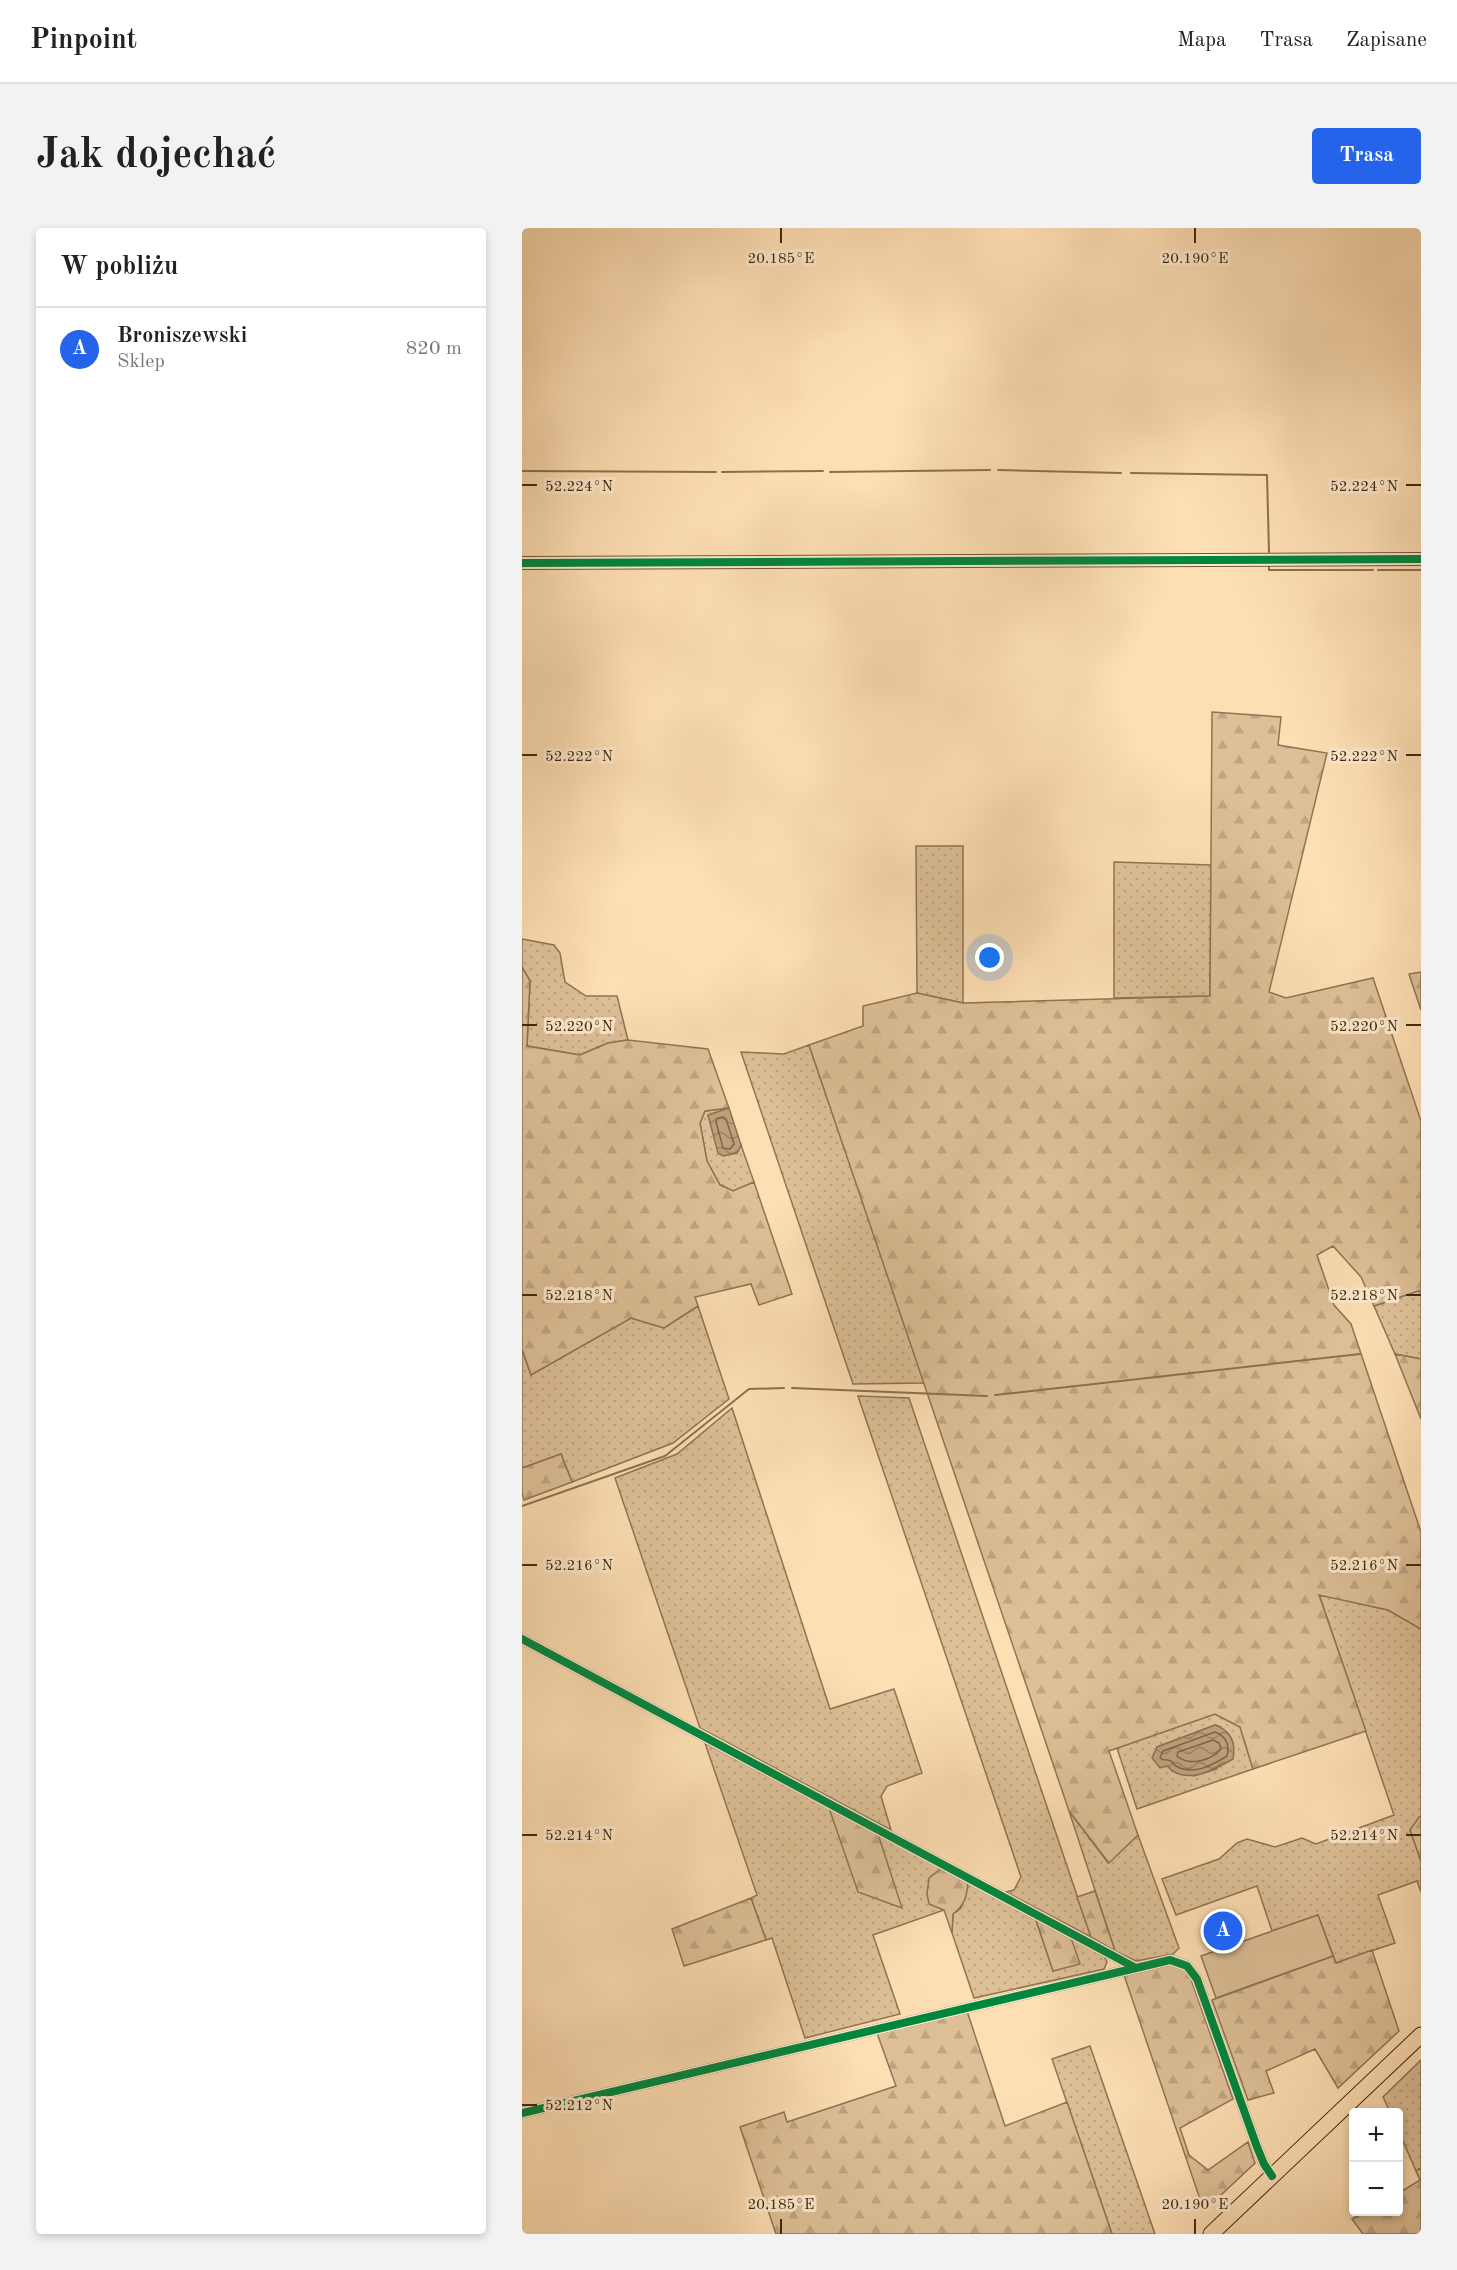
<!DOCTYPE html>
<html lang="pl">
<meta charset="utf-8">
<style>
:root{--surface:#fff;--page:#f2f2f2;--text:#222;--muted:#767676;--line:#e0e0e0;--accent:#2563eb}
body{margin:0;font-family:"Old Standard TT",serif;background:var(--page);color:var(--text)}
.controls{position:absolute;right:18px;bottom:18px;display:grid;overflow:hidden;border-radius:6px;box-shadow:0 3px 9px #0003}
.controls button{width:54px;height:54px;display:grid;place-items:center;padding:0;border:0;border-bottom:2px solid var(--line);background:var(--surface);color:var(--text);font:30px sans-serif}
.you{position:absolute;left:468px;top:730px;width:21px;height:21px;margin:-15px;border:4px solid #fff;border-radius:50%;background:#1a73e8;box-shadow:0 0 0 9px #1a73e833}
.badge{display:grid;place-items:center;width:39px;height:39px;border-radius:50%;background:var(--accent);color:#fff;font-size:20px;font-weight:700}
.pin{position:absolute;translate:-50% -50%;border:3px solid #fff;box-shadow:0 2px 6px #0006}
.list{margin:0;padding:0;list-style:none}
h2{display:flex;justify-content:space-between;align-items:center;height:78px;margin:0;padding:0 24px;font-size:26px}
h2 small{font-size:20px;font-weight:400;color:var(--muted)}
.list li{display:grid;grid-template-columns:39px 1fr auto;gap:18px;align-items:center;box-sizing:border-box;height:84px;padding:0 24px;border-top:2px solid var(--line)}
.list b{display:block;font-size:22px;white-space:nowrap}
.list p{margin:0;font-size:20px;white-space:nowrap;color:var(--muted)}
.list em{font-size:20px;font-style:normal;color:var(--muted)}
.map{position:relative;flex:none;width:899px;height:2006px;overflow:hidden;border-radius:6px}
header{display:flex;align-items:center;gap:36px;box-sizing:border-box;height:84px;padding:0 30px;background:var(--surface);border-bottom:2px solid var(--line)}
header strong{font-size:28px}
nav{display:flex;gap:33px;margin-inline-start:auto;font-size:21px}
.intro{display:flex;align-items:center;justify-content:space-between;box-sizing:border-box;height:144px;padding:0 36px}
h1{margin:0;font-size:42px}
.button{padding:15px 27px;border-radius:6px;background:var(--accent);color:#fff;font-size:21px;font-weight:700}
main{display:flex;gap:36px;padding:0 36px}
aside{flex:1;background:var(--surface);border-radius:6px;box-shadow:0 3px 9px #0003}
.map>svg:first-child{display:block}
.green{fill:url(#green-dots);stroke:#907453;stroke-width:1.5;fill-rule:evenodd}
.forest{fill:url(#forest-firs);stroke:#907453;stroke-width:1.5}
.pitch{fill:#dec098;stroke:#907453;stroke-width:1.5}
.water{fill:url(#water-waves);stroke:#8c7150;stroke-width:1.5}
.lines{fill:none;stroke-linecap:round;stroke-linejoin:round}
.shore{stroke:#806445;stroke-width:1.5}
.stream{stroke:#8c7150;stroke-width:2}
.minor-casing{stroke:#705638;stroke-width:11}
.tertiary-casing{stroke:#705638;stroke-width:14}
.primary-casing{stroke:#41280e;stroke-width:17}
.minor{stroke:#feeace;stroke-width:9}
.tertiary{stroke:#feeace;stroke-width:12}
.primary{stroke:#fedfb4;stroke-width:15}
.cycleway-casing{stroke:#feeace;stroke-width:11}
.cycleway{stroke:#00873e;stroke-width:8}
.ticks{fill:none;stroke:#41280e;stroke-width:2}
.ticks-label{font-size:15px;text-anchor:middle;fill:#41280e;stroke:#feeace;stroke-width:6;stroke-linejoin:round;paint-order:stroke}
</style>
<header>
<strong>Pinpoint</strong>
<nav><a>Mapa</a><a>Trasa</a><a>Zapisane</a></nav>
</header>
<div class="intro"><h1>Jak dojechać</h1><a class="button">Trasa</a></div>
<main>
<aside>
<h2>W pobliżu<small></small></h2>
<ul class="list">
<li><span class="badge">A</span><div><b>Broniszewski</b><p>Sklep</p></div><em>820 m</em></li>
</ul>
</aside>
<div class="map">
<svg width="899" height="2006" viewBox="0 0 899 2006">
<defs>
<pattern id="green-dots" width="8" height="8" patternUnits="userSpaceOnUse" patternTransform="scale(1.5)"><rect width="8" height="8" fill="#dec098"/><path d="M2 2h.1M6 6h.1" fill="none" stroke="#c0a582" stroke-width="1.8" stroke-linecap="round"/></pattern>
<pattern id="forest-firs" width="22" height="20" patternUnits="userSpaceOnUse" patternTransform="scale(1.5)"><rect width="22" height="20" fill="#dec098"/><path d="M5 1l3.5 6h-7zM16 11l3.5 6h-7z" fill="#c0a582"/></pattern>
<pattern id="water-waves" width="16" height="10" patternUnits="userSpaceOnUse" patternTransform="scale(1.5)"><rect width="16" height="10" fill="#bea17c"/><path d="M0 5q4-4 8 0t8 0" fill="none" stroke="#9c8364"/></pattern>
</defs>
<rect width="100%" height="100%" fill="#fedfb4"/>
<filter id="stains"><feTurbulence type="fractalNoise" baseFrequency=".00333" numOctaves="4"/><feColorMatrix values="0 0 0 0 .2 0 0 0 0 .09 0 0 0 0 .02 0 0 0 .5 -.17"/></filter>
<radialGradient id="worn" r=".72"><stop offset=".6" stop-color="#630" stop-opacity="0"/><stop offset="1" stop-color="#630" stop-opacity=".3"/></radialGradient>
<path class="green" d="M394,618h47v157l-46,-10z
M592,634l97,3 -1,131 -96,2z
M0,711l32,6 6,8 5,29 21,14h31l11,44 -20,3 -28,12 -53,-9 3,-65 -8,-14z
M287,817l116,338 -72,1 -112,-332 43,2z
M207,880l-21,8 29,37 4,-8 13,37 -21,9 -13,-6 -13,-24 -7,-38 5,-12z
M899,1062v69l-26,-5 -21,-48z
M176,1078l31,93 -56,44 -101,39 -11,-28 -39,14v-119l9,26 100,-57 33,10z
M336,1168l51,2 182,539 -85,-45 8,-2 7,-13z
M210,1180l98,301 64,-20 28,84 -35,13 -6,10 10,34 -191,-102 -85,-250 62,-24z
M797,1366l69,16 33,19v188l-11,13 11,31v31l-4,-11 -39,14 17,48 -59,20 -18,-48 -46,16 -15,-45 -81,29 -14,-36 57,-20 18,-16 10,-4 28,8 27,-9 14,6 78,-29z
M693,1486l25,13 13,42 -116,40 -20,-61zM693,1497l6,2 -4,42 -23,7 -22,-5 -15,-24z
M183,1515l237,125 -12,36 14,6 -71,25 27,79 -95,24 -33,-100 -6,2 -15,-42 6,-3z
M547,1583l39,52 30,-28 41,113 -6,6 -37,7 -21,-10z
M446,1654l68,38 17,51 18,-33 33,18 3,6 -3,7 -130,29 -22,-65 1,-19 8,-6z
M568,1818l65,188h-43l-60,-175z
M899,1832v108l-5,3 -17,-39 -1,-20h-8l-7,-15z"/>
<path class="forest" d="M690,484l69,5 -3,28 49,8 -58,239 17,6 87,-20 48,143v169l-47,16 -13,-29 -28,-31 -16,9 17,50 17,19 70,208v97l-33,-19 -69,-15 47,136 -113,38 -13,-42 -25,-13 -106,37 29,84 -29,28 -40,-52 -260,-766 54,-19v-20l54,-13 46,10 247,-7z
M0,739l8,14 -3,65 53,9 28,-12 20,-3 80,9 21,59 -24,3 -5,12 7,38 13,24 13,6 21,-9 38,112 -33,11 -8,-21 -56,13 3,9 -34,22 -33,-10 -100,57 -9,-26z
M899,744v38l-12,-36z
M873,1126l26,5v60z
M39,1226l11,28 -48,18 -2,-7v-25z
M307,1580l49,26 24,74 -44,-16z
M897,1589h2v44l-11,-31z
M420,1640l26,14c-1,14 -3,23 -15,32l-1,19 -8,-23 -15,-6 -2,-10 2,-16z
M573,1663l20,60 -24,-14 -14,-40z
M229,1670l15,42 -82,26 -12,-37z
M514,1692l35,18 9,26 -27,7z
M850,1722l27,81 -61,57 -23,-39 -49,22 8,22 -26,7 -36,-100 121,-44 3,7z
M649,1736l11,4 8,8 43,123 -53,29 9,27 19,15 40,-28 7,21 -51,48 -80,-236z
M445,1783l38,115 62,-24 45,132h-336l-36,-107 44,-15 3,10 109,-36 -19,-53z
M899,1940v66h-58l-11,-15 13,-7h33l1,-19 21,-13 -4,-9z"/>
<path class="pitch" d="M796,1687l15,41 -117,42 -15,-42z"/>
<path class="water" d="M207,880l12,37 -4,8 -14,3 -5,-3 -10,-38z
M693,1497c17,6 21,18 18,34 -19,11 -48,27 -66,7l-7,2 -8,-10 5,-11z"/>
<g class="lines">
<path class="shore" d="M201,889l3,2 8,25 -4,5 -7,-1 -7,-26 1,-3z
M693,1504c11,4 15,13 12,24 -14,9 -34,20 -51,10 -3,-2 -3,-5 -8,-6 -3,0 -6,0 -8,-2l3,-7z
M691,1512l6,3 2,6c-9,11 -32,18 -44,7l1,-4z"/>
<path class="stream" d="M476,242l123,3
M0,243l194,1
M200,244l101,-1
M308,244l160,-2
M609,245l136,2 2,77
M747,337v5h104
M856,342h43
M270,1160l195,8
M473,1167l365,-41
M0,1278l143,-50 84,-67 35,-1"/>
<g class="minor-casing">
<path id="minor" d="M0,1411l612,328
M0,1885l648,-153 17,6 10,13 60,168 7,17 8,12"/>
</g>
<g class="tertiary-casing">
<path id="tertiary" d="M0,335l899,-4"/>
</g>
<g class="primary-casing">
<path id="primary" d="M689,2006l210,-199"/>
</g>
<use href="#minor" class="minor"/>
<use href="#tertiary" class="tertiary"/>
<use href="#primary" class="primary"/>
<g class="cycleway-casing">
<path id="cycleway" d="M0,335l899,-4
M0,1411l612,328
M0,1885l648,-153 17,6 10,13 60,168 7,17 8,12"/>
</g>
<use href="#cycleway" class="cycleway"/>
</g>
<path class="ticks" d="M259,0v15M673,0v15M0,257h15M884,257h15M0,527h15M884,527h15M0,797h15M884,797h15M0,1067h15M884,1067h15M0,1337h15M884,1337h15M0,1607h15M884,1607h15M0,1877h15M259,1991v15M673,1991v15"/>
<g class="ticks-label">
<text x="259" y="35">20.185°E</text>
<text x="673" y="35">20.190°E</text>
<text x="57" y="263">52.224°N</text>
<text x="842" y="263">52.224°N</text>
<text x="57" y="533">52.222°N</text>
<text x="842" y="533">52.222°N</text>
<text x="57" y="803">52.220°N</text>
<text x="842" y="803">52.220°N</text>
<text x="57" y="1072">52.218°N</text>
<text x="842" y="1072">52.218°N</text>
<text x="57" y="1342">52.216°N</text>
<text x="842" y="1342">52.216°N</text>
<text x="57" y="1612">52.214°N</text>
<text x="842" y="1612">52.214°N</text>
<text x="57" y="1882">52.212°N</text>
<text x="259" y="1981">20.185°E</text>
<text x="673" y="1981">20.190°E</text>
</g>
<rect width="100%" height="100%" filter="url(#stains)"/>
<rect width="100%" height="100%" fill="url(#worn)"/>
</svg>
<div class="controls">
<button>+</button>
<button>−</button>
</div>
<div class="you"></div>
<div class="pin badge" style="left:701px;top:1703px">A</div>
</div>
</main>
